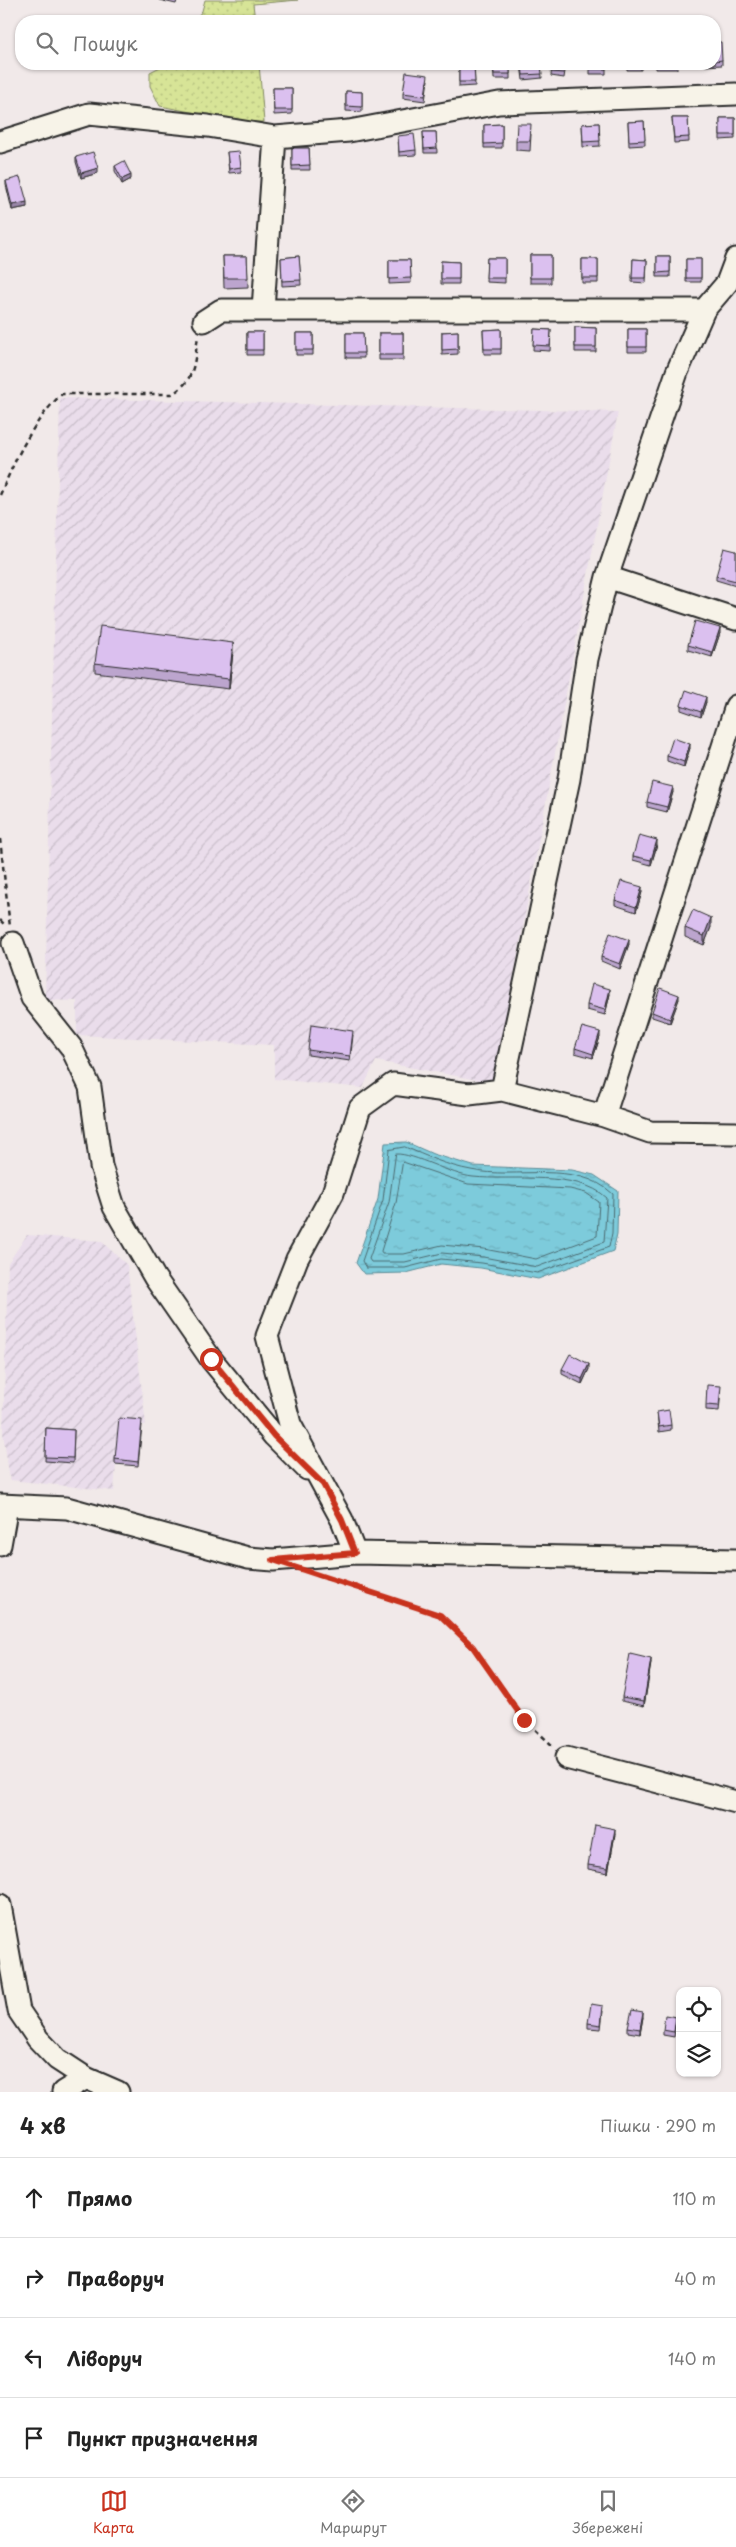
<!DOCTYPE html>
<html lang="uk">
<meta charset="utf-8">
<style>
:root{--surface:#fff;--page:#f2f2f2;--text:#222;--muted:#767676;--line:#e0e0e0;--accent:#c8321e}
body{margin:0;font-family:"Playpen Sans",sans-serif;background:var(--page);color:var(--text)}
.controls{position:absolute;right:15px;bottom:15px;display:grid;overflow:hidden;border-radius:10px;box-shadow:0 1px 4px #0004}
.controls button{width:45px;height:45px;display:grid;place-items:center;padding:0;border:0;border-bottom:1px solid var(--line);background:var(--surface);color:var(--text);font:25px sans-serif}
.stop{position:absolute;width:15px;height:15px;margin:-11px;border:4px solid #c8321e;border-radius:50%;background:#fff}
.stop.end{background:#c8321e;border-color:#fff;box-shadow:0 1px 5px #0008}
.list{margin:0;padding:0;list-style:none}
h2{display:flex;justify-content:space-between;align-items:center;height:65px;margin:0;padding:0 20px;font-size:21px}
h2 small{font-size:16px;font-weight:400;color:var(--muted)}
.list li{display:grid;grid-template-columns:32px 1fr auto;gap:15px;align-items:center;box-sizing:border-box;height:80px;padding:0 20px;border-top:1px solid var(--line)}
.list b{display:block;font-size:19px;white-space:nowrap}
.list em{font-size:16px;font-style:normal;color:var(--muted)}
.icon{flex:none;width:28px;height:28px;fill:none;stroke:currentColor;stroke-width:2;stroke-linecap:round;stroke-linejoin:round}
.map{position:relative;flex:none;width:736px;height:2092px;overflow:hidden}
.search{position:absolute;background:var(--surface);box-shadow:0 1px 4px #0004;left:15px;right:15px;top:15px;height:55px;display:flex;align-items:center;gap:12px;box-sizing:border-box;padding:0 18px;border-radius:20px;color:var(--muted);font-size:19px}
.sheet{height:385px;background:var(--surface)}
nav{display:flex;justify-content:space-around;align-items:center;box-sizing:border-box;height:70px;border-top:1px solid var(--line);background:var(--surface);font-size:14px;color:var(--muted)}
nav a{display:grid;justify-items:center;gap:2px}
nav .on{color:var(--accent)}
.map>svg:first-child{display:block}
.industrial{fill:url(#industrial-furrows)}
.grass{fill:url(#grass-dots);stroke:#818861}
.water{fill:url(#water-ripples);stroke:#5c8b95}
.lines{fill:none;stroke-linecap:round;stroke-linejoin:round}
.shore{stroke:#4c6b71;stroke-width:1}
.minor-casing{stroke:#2b2b2b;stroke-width:25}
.path{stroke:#2b2b2b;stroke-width:2.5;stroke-dasharray:5 4;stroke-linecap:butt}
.minor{stroke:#f7f3e8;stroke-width:21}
.wall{fill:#bca5ce;stroke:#2b2b2b}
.shaded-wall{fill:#9986a7;stroke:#2b2b2b}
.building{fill:#dbc0ef;stroke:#2b2b2b}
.route{stroke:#c8321e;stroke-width:6}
</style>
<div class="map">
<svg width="736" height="2092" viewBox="0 0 736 2092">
<defs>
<pattern id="industrial-furrows" width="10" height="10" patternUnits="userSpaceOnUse" patternTransform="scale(1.25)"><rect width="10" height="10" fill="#eaddeb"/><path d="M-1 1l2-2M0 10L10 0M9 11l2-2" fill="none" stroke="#c9beca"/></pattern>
<pattern id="grass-dots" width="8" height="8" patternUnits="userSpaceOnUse" patternTransform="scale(1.25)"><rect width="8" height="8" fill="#d7e497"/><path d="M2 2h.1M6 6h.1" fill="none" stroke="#b9c482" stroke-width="1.8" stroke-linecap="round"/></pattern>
<pattern id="water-ripples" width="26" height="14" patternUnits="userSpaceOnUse" patternTransform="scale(1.25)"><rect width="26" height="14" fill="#7dcbdb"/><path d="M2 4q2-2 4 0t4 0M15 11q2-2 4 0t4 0" fill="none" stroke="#6caebc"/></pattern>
</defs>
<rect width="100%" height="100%" fill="#f1e9e9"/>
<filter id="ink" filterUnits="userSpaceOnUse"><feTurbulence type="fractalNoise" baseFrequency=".02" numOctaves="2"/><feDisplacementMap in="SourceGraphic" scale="10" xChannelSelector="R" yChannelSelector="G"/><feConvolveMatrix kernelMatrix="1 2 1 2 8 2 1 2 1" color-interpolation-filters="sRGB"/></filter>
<g filter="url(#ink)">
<path class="industrial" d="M60,398l558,14 -124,671 -118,-22 -13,27 -89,-9v-34l-197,-10v-34l-32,-1z
M27,1235l74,6 26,24 19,160 -27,-2 -5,68 -104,-11 -7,-47 5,-170z"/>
<path class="grass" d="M205,0h93l-45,4 2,17h-61l8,-10z
M166,64h93l5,58h-22l-82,-16 -10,-20v-14z"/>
<path class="water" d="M406,1142l27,12 40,12 99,4 22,5 24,16 -1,43 -4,17 -75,28 -57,-11 -40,-4 -35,9 -42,1 -8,-11 22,-64 7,-56z"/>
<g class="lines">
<path class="shore" d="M405,1147c21,9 43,19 66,23 45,10 105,-11 142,24l-1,39 -3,14 -72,26 -55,-10 -41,-4 -36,9h-39l-4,-7 21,-61 6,-50z
M396,1154c18,-1 55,21 77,23 38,4 105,-7 134,21l-3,44 -67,25 -54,-10 -41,-4 -37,9h-34l-2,-3 20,-57z
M403,1162l65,22 102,5 16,4 13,9 -2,34 -61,23 -52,-10 -42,-4 -38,9h-22l-1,-3 15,-48z"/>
<g class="minor-casing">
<path id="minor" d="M0,142l89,-28 119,12 67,11 74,-6 150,-28 237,-9
M736,259l-9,24 -23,27 -27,62 -70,205 -20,82 -18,120 -67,311 -33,4 -76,-10 -33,24 -27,85 -36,66 -30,77 23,88 52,96 13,33 381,7
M263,309l12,-172
M204,321l17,-11h483
M607,577l129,42
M736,706l-132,410 46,16 86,1
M13,943l19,55 39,49 19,40 11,79 13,41 41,71 56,81 63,77 33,33
M502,1090l102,26
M0,1505l67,3 181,50 25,2 82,-7
M0,1545l7,-39
M566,1758l170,44
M0,1905l19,106 19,28 19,20 29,19 32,14
M63,2092l23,-14"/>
</g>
<path class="path" d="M0,495c16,-37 32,-73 62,-101h110c24,-14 22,-32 26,-58
M0,839l10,88
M0,920l6,6
M317,1575l123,40 33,32 52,73 29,27"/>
<use href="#minor" class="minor"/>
</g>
<path class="wall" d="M159,0h18l-1,4z
M715,42l7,18v5l-17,1v-2h10z
M459,64h15l1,22 -16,1z
M493,64h17v15h-16z
M521,64h20l1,14 -19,2z
M552,64h14l-2,14 -13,-2z
M590,64h16v10h-16z
M627,64h14v6h-14z
M656,64h21v5h-21z
M428,80l-3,21 -22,-3v-5z
M273,88h19v26l-18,1z
M346,91l16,1v20l-16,-1z
M672,118h16l1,24 -15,1z
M720,118h15v21l-15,1z
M644,121l1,24 -16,1 -1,-24z
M599,123l1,23 -17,1 -1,-23z
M502,124v24h-18v-23z
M423,132h13l1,21h-13z
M531,134l-1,17 -14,-1v-9z
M398,136l18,14v5l-17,1z
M292,148h17l1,22h-18z
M227,152l14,15v5l-12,1z
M76,157l22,16 -17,5 -5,-16z
M115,166l16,13 -9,5 -7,-13z
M6,181l21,26 -15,3 -6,-25z
M530,255h21v28h-21z
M223,256h24l1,31 -24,1z
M299,256l2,29 -19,1 -1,-28z
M657,256h13v21h-13z
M487,258h18v25l-19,-1z
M582,259h16v24h-16z
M633,259l14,1 -1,23 -14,-1z
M686,259h15v23h-15z
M389,260h21l1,23 -22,1z
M441,261l18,1v22h-18z
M575,327l21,1v24h-21z
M501,329v25h-17l-1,-24z
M534,329l17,1 -1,21 -17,-1z
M628,329h18v23h-18z
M458,331v23l-16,1v-23z
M247,332h16v23h-16z
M296,333h17v22h-17z
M346,333h17l1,25h-18z
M379,333h24v27h-24z
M736,551v35l-20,-6v-4z
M720,633l-8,24 -24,-7v-5z
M233,652l-4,37 -134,-17v-9z
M706,702l-5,15 -20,-7v-5z
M690,748l-6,19 -17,-6v-5z
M673,792l-6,20 -20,-5v-5z
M657,845l-6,20 -18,-5v-4z
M642,892l-6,20 -21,-7v-5z
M711,927l-7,18 -19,-8v-9z
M629,944l-9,25 -19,-8v-4z
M610,994l-5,21 -18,-5v-5z
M679,999l-9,24 -18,-6v-5z
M353,1035l-3,26 -42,-6v-5z
M600,1037l-7,21 -18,-5v-5z
M562,1369h27l-7,15 -20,-10z
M721,1391l-2,20 -13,-1v-5z
M657,1412l14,13v5l-12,2z
M142,1425l-4,41 -23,-2v-5z
M46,1428l28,2 -1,33 -28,-2z
M651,1663l-7,43 -22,-5v-4z
M615,1834l-7,39 -20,-4v-4z
M603,2011l-2,18 -13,-1v-5z
M643,2017l-3,17 -12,-2v-5z
M676,2021l-2,16 -11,-2v-5z"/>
<path class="shaded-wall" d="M98,168v5l-17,5v-5z
M131,175v4l-9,5v-5z
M27,202v5l-15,3v-5z
M720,628v5l-8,24v-5z
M233,643v9l-4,37v-10z
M706,697v5l-5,15v-5z
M690,744v4l-6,19v-5z
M673,787v5l-6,20v-5z
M657,840v5l-6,20v-5z
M642,887v5l-6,20v-5z
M711,918v9l-7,18v-9z
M629,940v4l-9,25v-5z
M610,989v5l-5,21v-5z
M679,995v4l-9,24v-4z
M600,1032v5l-7,21v-4z
M589,1364v5l-7,15v-5z
M651,1659v4l-7,43v-5z
M615,1829v5l-7,39v-5z
M643,2012v5l-3,17v-5z"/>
<path class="building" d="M715,42h6l1,18 -7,1z
M459,64h15l1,18h-16z
M493,64h17v10h-16z
M522,64h19l1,10 -19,1z
M552,64h13l-1,9 -13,-1z
M590,64h16v5h-16z
M627,64h14v2l-14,-1z
M406,72l22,3 -3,21 -22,-3z
M273,88h19v22h-18z
M346,91l16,1v15l-16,-1z
M672,118h16l1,19 -15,1z
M720,118h15v17h-15z
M644,121l1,19 -16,1 -1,-19z
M599,123l1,18 -17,1 -1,-18z
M502,124v19l-18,1v-19z
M517,124h14l-1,17h-14z
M423,132h13l1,16 -13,1z
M414,134l2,16 -17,2 -1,-16z
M292,148h17l1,17 -18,1z
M239,151l2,16 -12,2 -2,-17z
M93,152l5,16 -17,5 -5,-16z
M124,161l7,14 -9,4 -7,-13z
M20,177l7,25 -15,3 -6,-24z
M530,255h21v23h-21z
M223,256h24l1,22h-24z
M299,256l2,24 -19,1 -1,-23z
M657,256h13v16l-13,1z
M487,258h18v20h-19z
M582,259h16v19h-16z
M633,259l14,1 -1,18h-14z
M686,259h15v19h-15z
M389,260h21l1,18 -22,1z
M441,261l18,1v17h-18z
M575,327l21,1v19h-21z
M501,329v20h-17l-1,-19z
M534,329l17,1 -1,16 -17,-1z
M628,329h18v18h-18z
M458,331v18l-16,1v-18z
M247,332h16v18h-16z
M296,333h17v17h-17z
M346,333h17l1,20h-18z
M379,333h24v22h-24z
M724,548l12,3v30l-20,-5z
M695,621l25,7 -8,24 -24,-7z
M100,626l133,17 -4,36 -134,-16z
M686,690l20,7 -5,15 -20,-7z
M673,738l17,6 -6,18 -17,-6z
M652,782l21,5 -6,20 -20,-5z
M639,835l18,5 -6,20 -18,-4z
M621,881l21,6 -6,20 -21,-7z
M693,910l18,8 -7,18 -19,-8z
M610,933l19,7 -9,24 -19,-7z
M592,984l18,5 -5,21 -18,-5z
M660,988l19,7 -9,24 -18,-7z
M311,1025l42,6 -3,25 -42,-6z
M582,1027l18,5 -7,22 -18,-6z
M570,1354l19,10 -7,15 -20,-10z
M707,1385l14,1 -2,20 -13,-1z
M669,1410l2,15 -12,2 -2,-15z
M119,1418l23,2 -4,42 -23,-3z
M46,1428l28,2 -1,28 -28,-1z
M630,1654l21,5 -7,42 -22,-4z
M595,1825l20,4 -7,39 -20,-3z
M591,2004l12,2 -2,19 -13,-2z
M632,2010l11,2 -3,17 -12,-2z
M665,2015l11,2 -2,15 -11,-2z"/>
</g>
<g class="lines" filter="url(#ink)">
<path class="route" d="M211,1359l63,77 49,48 19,36 13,33 -82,7 167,55 33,32 51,73"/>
</g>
</svg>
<div class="controls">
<button><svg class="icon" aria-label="locate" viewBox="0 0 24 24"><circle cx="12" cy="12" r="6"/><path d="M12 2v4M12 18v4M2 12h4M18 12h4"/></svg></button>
<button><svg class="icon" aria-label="layers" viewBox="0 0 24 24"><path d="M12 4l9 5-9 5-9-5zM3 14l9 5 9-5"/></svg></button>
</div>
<div class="stop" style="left:211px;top:1359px"></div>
<div class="stop end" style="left:524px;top:1720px"></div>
<div class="search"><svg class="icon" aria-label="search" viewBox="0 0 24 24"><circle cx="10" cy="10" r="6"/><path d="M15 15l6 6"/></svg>Пошук</div>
</div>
<section class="sheet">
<h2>4 хв<small>Пішки · 290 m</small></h2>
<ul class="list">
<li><svg class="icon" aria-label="ahead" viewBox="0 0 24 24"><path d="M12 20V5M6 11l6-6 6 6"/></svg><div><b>Прямо</b></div><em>110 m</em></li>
<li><svg class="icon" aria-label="right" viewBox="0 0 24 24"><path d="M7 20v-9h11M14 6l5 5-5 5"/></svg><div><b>Праворуч</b></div><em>40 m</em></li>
<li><svg class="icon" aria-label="left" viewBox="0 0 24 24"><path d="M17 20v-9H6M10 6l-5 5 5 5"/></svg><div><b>Ліворуч</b></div><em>140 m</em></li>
<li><svg class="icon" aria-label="arrive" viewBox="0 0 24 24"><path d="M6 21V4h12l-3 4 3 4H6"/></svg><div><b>Пункт призначення</b></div></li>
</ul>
</section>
<nav>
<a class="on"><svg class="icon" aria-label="map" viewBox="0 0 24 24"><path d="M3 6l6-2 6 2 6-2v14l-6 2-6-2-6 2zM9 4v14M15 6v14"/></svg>Карта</a>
<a><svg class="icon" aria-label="directions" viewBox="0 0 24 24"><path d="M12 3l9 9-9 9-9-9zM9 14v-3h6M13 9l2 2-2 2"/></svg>Маршрут</a>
<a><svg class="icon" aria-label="saved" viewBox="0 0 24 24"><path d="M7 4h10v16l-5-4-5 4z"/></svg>Збережені</a>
</nav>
